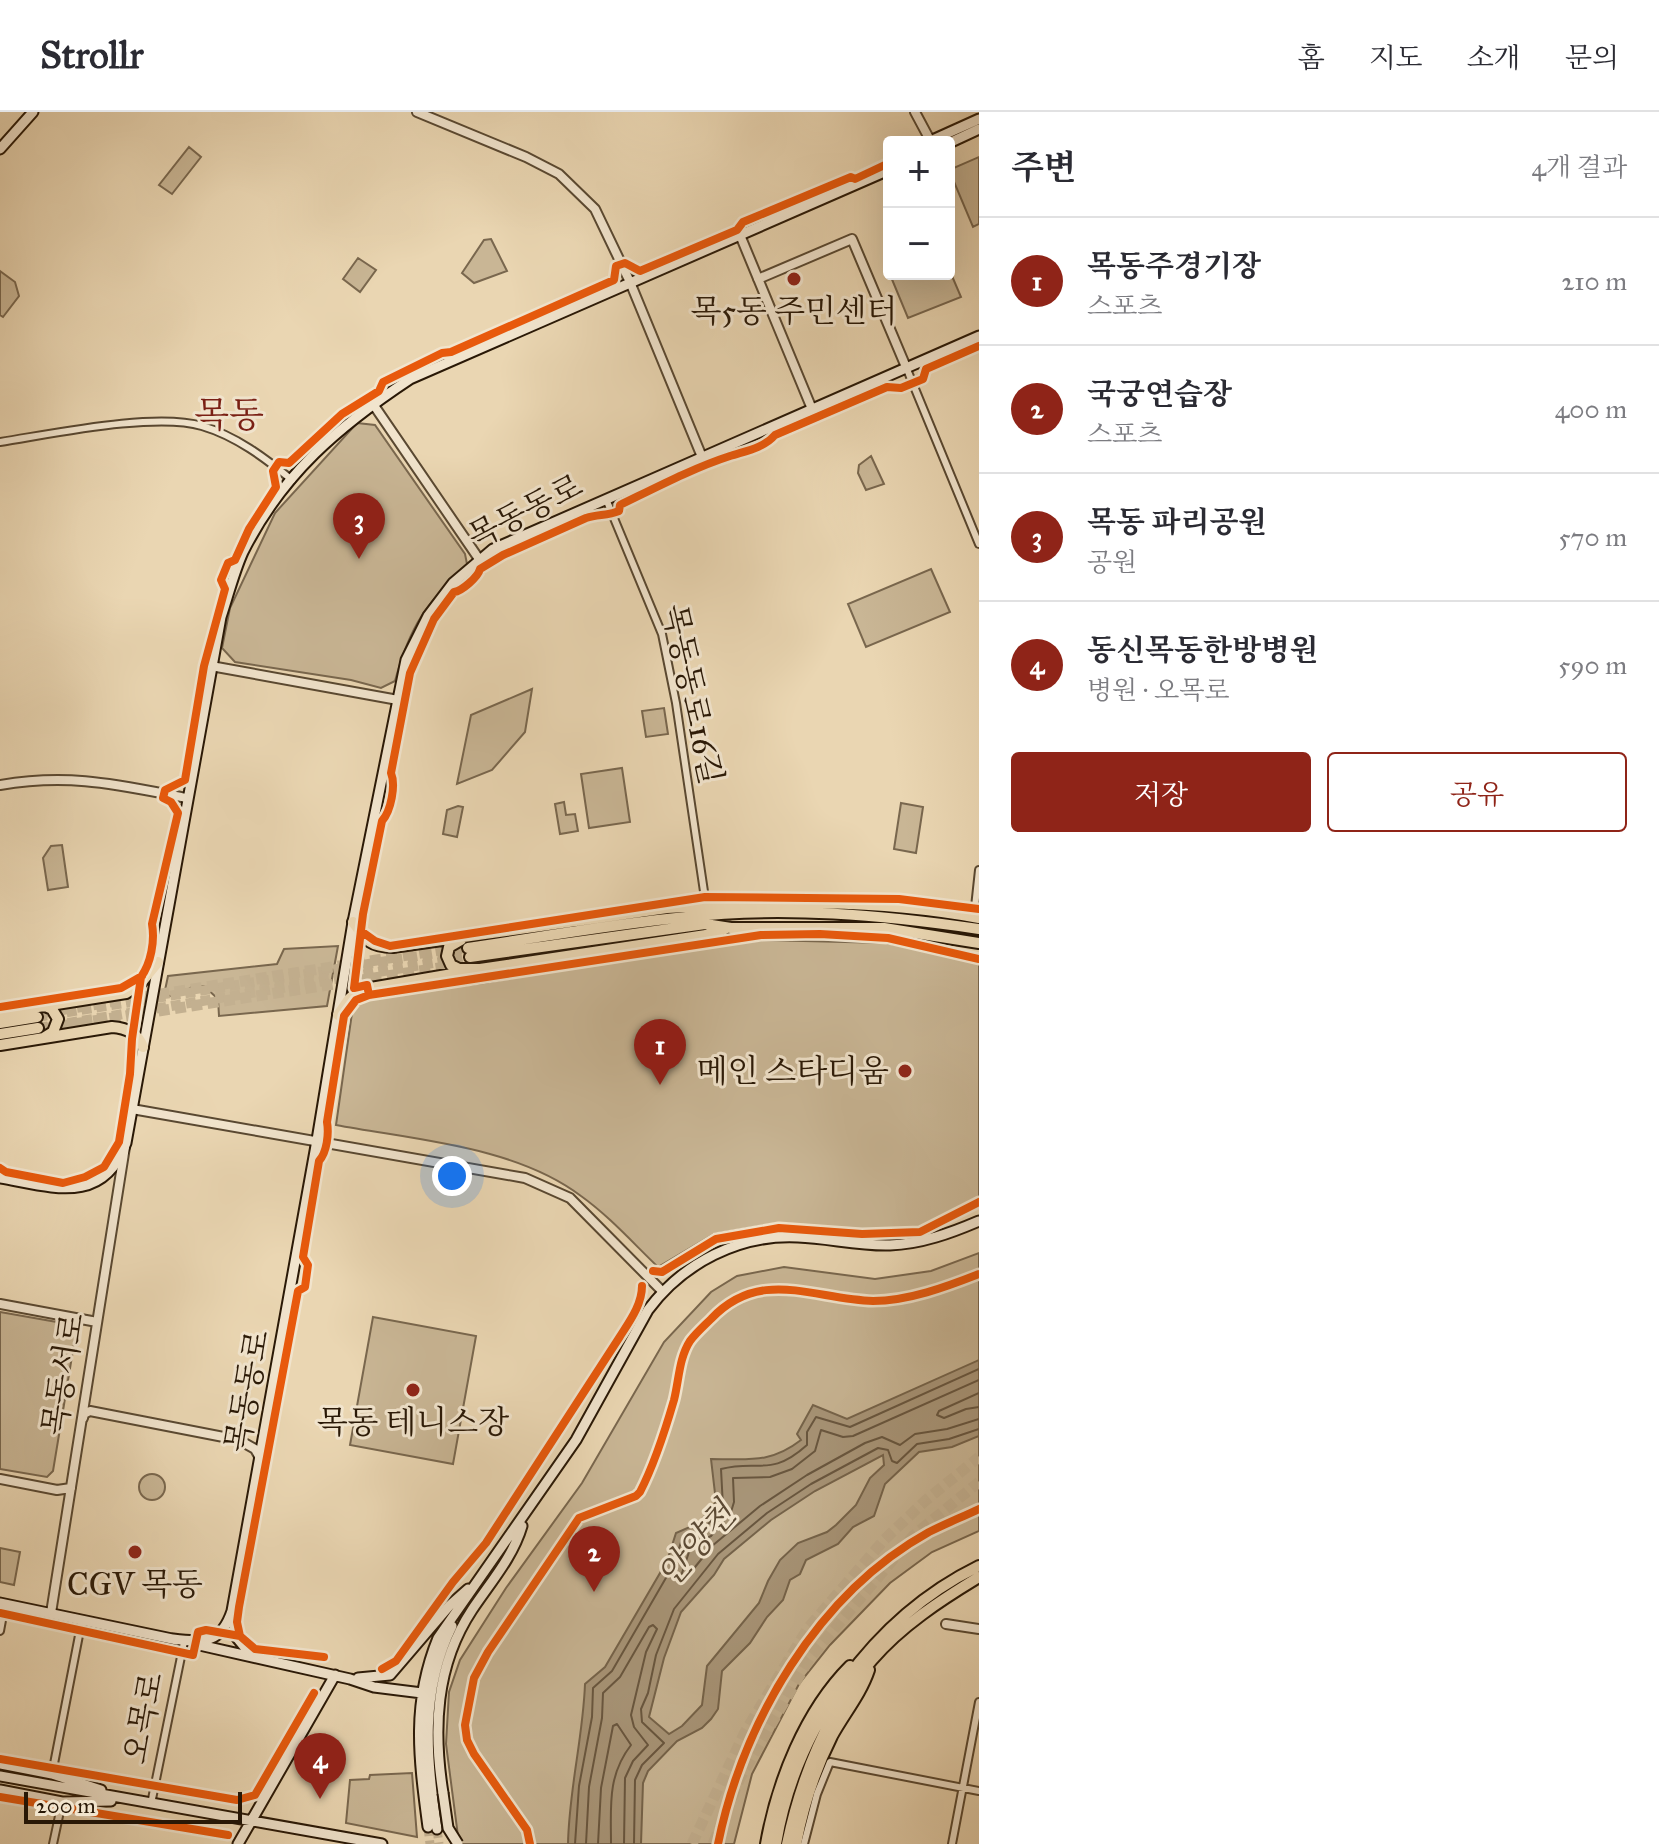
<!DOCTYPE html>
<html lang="ko">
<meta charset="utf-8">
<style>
:root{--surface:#fff;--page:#f7f7f7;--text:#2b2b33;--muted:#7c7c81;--line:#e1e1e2;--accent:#8f2418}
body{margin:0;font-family:"IM FELL Great Primer","Noto Serif KR",serif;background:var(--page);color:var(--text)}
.controls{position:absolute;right:24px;top:24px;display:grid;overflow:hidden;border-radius:8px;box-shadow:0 8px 32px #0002}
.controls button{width:72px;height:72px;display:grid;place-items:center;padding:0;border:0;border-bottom:2px solid var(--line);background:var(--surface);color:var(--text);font:40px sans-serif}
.scale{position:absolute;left:24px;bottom:20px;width:218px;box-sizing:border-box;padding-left:8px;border:4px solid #291806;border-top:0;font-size:22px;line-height:28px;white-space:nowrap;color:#291806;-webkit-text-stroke:6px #f1e4cd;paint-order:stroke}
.you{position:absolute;left:452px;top:1064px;width:28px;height:28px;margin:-20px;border:6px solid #fff;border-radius:50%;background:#1a73e8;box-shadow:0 0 0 12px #1a73e833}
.badge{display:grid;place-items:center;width:52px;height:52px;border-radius:50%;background:var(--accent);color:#fff;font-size:26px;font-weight:700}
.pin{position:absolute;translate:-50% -66px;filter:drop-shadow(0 2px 4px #0008)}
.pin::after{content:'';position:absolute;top:42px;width:28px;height:24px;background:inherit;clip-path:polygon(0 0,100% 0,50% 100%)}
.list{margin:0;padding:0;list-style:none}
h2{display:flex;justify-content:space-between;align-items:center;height:104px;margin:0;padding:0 32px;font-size:34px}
h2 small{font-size:26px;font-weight:400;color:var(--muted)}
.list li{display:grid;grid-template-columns:52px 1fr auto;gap:24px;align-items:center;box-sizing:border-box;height:128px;padding:0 32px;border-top:2px solid var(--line)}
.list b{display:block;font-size:30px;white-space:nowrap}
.list p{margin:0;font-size:26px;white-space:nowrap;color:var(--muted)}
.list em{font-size:26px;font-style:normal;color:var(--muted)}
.actions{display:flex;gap:16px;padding:24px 32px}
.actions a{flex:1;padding:18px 0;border:2px solid var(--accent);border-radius:8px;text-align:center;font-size:28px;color:var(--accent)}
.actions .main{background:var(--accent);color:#fff}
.map{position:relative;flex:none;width:979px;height:1732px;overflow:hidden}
header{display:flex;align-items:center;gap:48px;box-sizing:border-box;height:112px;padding:0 40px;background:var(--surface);border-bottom:2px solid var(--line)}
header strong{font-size:38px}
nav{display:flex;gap:44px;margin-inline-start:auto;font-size:28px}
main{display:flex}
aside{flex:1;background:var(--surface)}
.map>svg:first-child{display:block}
.green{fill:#c9b695;stroke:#79674e;stroke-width:2}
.water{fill:#a89578;stroke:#75634a;stroke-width:2;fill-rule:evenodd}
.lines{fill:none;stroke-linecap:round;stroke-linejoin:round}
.shore{stroke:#68563f;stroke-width:2}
.secondary-tunnel{stroke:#c3b090;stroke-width:9;stroke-dasharray:9 4.5;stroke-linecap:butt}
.primary-tunnel{stroke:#c3b090;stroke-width:10;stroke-dasharray:10 5;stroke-linecap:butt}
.trunk-tunnel{stroke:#c3b090;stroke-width:11;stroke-dasharray:11 5.5;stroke-linecap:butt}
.minor-casing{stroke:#594831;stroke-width:10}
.tertiary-casing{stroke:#594831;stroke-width:12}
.secondary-casing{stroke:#291806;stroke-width:13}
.primary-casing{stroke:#291806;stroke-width:14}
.minor{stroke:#f1e4cd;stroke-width:6}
.tertiary{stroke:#f1e4cd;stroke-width:8}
.secondary{stroke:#f1e4cd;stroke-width:9}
.primary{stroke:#ead6b2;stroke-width:10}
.secondary-bridge-casing{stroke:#291806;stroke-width:13;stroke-linecap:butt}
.secondary-bridge{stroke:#f1e4cd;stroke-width:9}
.cycleway-casing{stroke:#f1e4cd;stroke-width:13}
.cycleway{stroke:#e8590c;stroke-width:8}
.poi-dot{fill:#8f2418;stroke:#f1e4cd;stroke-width:3}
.labels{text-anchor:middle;stroke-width:6;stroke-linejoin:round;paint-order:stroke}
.poi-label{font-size:32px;fill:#291806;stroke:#f1e4cd}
.street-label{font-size:32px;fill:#291806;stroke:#f1e4cd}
.water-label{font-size:34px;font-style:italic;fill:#5c4a34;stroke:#f1e4cd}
.quarter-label{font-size:36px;fill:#7a1f14;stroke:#f1e4cd}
</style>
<header>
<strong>Strollr</strong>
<nav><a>홈</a><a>지도</a><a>소개</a><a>문의</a></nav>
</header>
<main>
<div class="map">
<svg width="979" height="1732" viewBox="0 0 979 1732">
<rect width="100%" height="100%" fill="#ead6b2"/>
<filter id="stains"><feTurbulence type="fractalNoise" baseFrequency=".0025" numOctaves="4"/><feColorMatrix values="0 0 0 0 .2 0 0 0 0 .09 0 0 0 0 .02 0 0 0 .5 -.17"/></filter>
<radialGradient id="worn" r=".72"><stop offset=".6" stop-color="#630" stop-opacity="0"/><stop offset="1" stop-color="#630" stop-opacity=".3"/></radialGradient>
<path class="green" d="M189,35l12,10 -29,37 -13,-9z
M979,45v67l-6,3 -24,-57z
M491,127l16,32 -33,12 -12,-10 22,-33z
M358,146l18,12 -16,22 -17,-13z
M949,157l12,28 -53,21 -17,-41 8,-3h50z
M0,159l15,11 4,14 -16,21 -3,-2z
M357,311l18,2 90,129 2,10c-41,40 -57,61 -72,117l-14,7 -30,-8 -116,-18 -13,-14 8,-40 45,-95z
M871,344l13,28 -18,6 -8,-17 1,-8z
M931,457l19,43 -84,35 -18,-43z
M532,577l-7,43 -33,38 -35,14 14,-69z
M664,596l4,26 -22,3 -4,-26z
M622,656l8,54 -41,6 -8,-54z
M564,690l2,13 9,-1 3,17 -18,3 -5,-30z
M901,691l22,4 -7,46 -22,-4z
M458,694l5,1 -6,30 -14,-3 4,-24z
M62,733l6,42 -20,3 -5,-32 8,-12z
M762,828l124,3 93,16v241l-57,27 -58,3 -85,-7 -65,11 -56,33c-25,-24 -49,-51 -77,-71 -66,-50 -166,-56 -245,-71l17,-119 16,-9 115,-14 149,-27z
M338,834l-11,60 -108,10 -1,-17 -14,-13 -12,1 -16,10 -12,-2 4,-19 109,-12 7,-15z
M979,1141v278l-47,21 -42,31 -60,62 -31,39 -47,90 -18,70h-275l-13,-100 3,-52 11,-32 46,-72 76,-105 82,-141 47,-50 26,-16 47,-9 91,12 56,-8z
M0,1200l68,12 8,8 -23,139 -6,6 -47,-8z
M373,1205l103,19 -23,128 -103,-19z
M139 1375a13 13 0 1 1 26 0a13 13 0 1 1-26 0Z
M0,1436l20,4 -6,33 -14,-3z
M412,1661l5,64 -71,-14 4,-43 19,-1 1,-4z"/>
<path class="water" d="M979,1248v76l-27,11 -33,5 -34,32 -11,32 -21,11 -15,17 -32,16 -6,14 -10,6 -7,20 -16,17 -17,26 -28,28 -4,38 -7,10 -9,9 -25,13 -29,30 -5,12 -2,61h-73c1,-55 15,-106 17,-160l20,-17 62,-106 9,-28 23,-10 17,-21 -5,-43c37,0 59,5 90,-19l-4,-6 16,-29 34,14zM883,1343l1,10 -14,13 -14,27 -20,20 -9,7 -29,11 -18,17 -12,21 -9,22 -52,63 -5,39 -20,21 -13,8 -20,-17 15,-59 17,-46 33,-37 10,-16 47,-39 44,-29z"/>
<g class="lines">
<path class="shore" d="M979,1268l-126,56 -10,1 -22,-7 -6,21 -23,18 -22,8 -37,1 1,24 -3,10 -20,24 -20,10 -10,30 6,1 25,-31 48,-40 47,-31 58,-32 17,-6 18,8 15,-11 32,-5 32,-10
M979,1281l-40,18 -2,4 7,3 22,-9 13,-2
M575,1732l4,-58 13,-69 1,-29 19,-17 62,-107 8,-25 22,-10 19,-22 -2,-38c38,-10 49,9 86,-24v-13l9,-15 34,10 129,-58
M586,1732l3,-57 13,-69 1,-25 17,-16 29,-50 4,-2 4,4 -11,23 -15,63 3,12 14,18 -15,16 -8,17 -1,66
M598,1732l3,-56 12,-62 4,-2 14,21c-24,31 -20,62 -20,99
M634,1732l1,-64 7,-15 22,-22 -22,-21 -1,-13 7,-16 8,-38 18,-46 44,-55 49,-41 44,-29 67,-36 10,2 4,11 5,2 20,-19 32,-5 30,-10"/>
<path class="secondary-tunnel" d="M428,1715l2,17
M437,1717l2,15"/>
<path class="primary-tunnel" d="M37,905l431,-69
M38,916l432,-71"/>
<path class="trunk-tunnel" d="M28,903l450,-71
M28,919l561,-86
M692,1732l53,-112 63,-104 76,-88 41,-39 54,-44
M713,1732l27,-66 69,-119 104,-123 66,-54"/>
<g class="minor-casing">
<path id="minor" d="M906,255l73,177
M0,330c52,-8 155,-30 202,-16 34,10 63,32 90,54
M606,387l56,135 14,69 30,202
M979,758l-4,37 4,7
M0,1519l5,-27
M52,1662l30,-154
M151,1692l33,-162
M53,1732l9,-42
M804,1732l13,-50 13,-32 149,29
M952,1732l27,-142"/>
</g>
<g class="tertiary-casing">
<path id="tertiary" d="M417,0l109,45 33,17 36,35 35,73 72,175
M915,0l15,28
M740,123l72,174
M758,167l94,-40 54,128
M373,292l106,155
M211,554l187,34
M0,673c71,-12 118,0 187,13
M132,997l393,69 45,20 92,93
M0,1192l97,18
M83,1306l1,-4 6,-3 149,29 16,9 5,9
M0,1367l57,11 14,-2
M51,1501l74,-466
M946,1512l33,5"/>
</g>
<g class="secondary-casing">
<path id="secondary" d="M928,30l51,-23
M949,31l30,-14
M0,37l33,-37
M0,1066c52,9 103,28 126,-35l95,-526c7,-21 13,-45 22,-65 39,-78 96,-126 167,-173l479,-209
M0,1491l177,37
M232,1504l5,22 14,17
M173,1527c30,4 48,5 59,-28l85,-471 36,-218 53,-262 22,-44 25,-33 40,-34 486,-213
M195,1532l155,35 24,8 56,7
M358,1566l32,-3 60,-70 18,-16
M0,1652l52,10 49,16
M0,1664l382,68
M0,1678l62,12 49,-1
M443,1681c-10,-63 -8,-127 29,-183 18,-27 41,-53 50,-84
M428,1715c-9,-68 -17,-123 10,-189l138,-198 72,-130c35,-47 91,-76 150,-73 31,1 60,9 92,8 31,-1 61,-12 89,-24
M437,1717c-11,-70 -17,-138 15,-203
M238,1732l97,-169"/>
</g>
<g class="primary-casing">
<path id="primary" d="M353,810c13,18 17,25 40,25l274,-39c104,-7 209,-9 312,10
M461,828l-12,7 -2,9 4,9 8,4h21l226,-34 19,-6
M468,836c73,-11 145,-24 218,-31 98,-11 197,-2 293,12
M470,845l235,-33 26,4h153l95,15
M45,894l7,3 6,10 -5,13 -8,5
M0,901l126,-20 14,-9 18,-22
M338,903l11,-16 10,-9 111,-19
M0,911l37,-6
M0,922l38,-6
M0,933l112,-18c14,1 26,6 31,20
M766,1732c11,-62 39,-133 84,-178
M776,1732c19,-116 97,-226 203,-278
M787,1732c14,-66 40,-132 85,-184 29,-34 69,-60 107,-83
M796,1732c7,-37 19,-74 36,-108 12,-22 29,-42 37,-66"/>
</g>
<use href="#minor" class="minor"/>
<use href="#tertiary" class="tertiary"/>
<use href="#secondary" class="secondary"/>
<use href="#primary" class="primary"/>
<g class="secondary-bridge-casing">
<path id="secondary-bridge" d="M443,1681l5,35 10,16"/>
</g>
<use href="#secondary-bridge" class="secondary-bridge"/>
<g class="cycleway-casing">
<path id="cycleway" d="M361,819l14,10 15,5 315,-49 194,2 80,10
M369,883l-2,-10 -13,3 9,-74 19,-93c9,-10 14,-36 9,-48l19,-100 24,-54 20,-27c8,-1 24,-15 26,-23l23,-14 83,-37c12,-4 21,-2 33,-7l1,-6c35,-17 73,-37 110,-49 15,-5 34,-8 45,-21l112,-48 14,1 22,-9 3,-10 53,-23
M0,895l121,-19 21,-12
M0,1056l6,4 57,11 22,-6 19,-10 15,-25 11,-68 2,-35 9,-62c10,-14 14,-36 11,-53l26,-111 -7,-11 -8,-4 2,-8 20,-10 19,-114 21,-77 -4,-9 7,-17 7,-3 14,-31 27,-42 -3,-16 6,-9 10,1 53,-49 37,-23 4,-9 59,-29 9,-1 163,-72 2,-14 9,-3 15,8 97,-41 6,-8 108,-45 4,2 34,-16
M653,1159l9,1 54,-33 63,-11 83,6 58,-2 59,-30
M0,1501l193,42 5,-23 8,-2 34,6 15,13 69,8
M240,1524l-3,-14 2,-15 59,-316 7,-4 3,-22 -5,-8 16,-96c8,-9 10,-27 8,-39l17,-106 12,-16 13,-5 392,-60 59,-1 68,4 91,21
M382,1557l14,-8 57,-79 33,-39 133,-205c10,-16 23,-33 23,-52
M0,1647l237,41 18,-5 59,-102
M0,1685l228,38
M530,1732l-3,-14 -53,-76 -7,-14 -2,-15 9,-47 14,-26 91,-134 57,-22 4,-4c15,-29 25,-61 34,-92 5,-20 5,-42 16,-59 6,-8 14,-15 21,-22 49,-52 102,-20 162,-18 35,0 73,-14 106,-27
M718,1732c25,-122 99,-250 211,-312 16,-8 33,-15 50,-23"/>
</g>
<use href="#cycleway" class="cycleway"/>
</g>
<g class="poi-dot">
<circle cx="794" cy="167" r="8"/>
<circle cx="905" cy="959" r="8"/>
<circle cx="413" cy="1278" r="8"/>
<circle cx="135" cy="1440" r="8"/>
</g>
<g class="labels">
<g class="poi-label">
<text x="794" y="210">목5동 주민센터</text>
<text x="889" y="970" text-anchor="end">메인 스타디움</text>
<text x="413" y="1321">목동 테니스장</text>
<text x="135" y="1483">CGV 목동</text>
</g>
<g class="street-label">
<text transform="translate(525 399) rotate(-27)" y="11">목동동로</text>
<text transform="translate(693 582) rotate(78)" y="11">목동동로16길</text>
<text transform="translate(63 1262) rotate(-81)" y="11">목동서로</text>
<text transform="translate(247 1279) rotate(-80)" y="11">목동동로</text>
<text transform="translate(143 1606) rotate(-79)" y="11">오목로</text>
</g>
<g class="water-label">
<text transform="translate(696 1432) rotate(-49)" y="12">안양천</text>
</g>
<g class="quarter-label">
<text x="229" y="315">목동</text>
</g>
</g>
<rect width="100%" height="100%" filter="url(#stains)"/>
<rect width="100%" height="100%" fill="url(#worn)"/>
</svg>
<div class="controls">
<button>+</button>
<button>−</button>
</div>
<div class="scale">200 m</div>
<div class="you"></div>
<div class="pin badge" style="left:660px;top:973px">1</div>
<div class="pin badge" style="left:594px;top:1480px">2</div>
<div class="pin badge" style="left:359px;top:447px">3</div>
<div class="pin badge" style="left:320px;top:1687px">4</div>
</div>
<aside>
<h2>주변<small>4개 결과</small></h2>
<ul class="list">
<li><span class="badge">1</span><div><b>목동주경기장</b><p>스포츠</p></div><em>210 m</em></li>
<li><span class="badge">2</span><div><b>국궁연습장</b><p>스포츠</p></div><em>400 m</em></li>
<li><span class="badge">3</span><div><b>목동 파리공원</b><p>공원</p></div><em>570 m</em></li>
<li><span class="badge">4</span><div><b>동신목동한방병원</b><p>병원 · 오목로</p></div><em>590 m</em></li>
</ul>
<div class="actions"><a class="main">저장</a><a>공유</a></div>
</aside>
</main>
